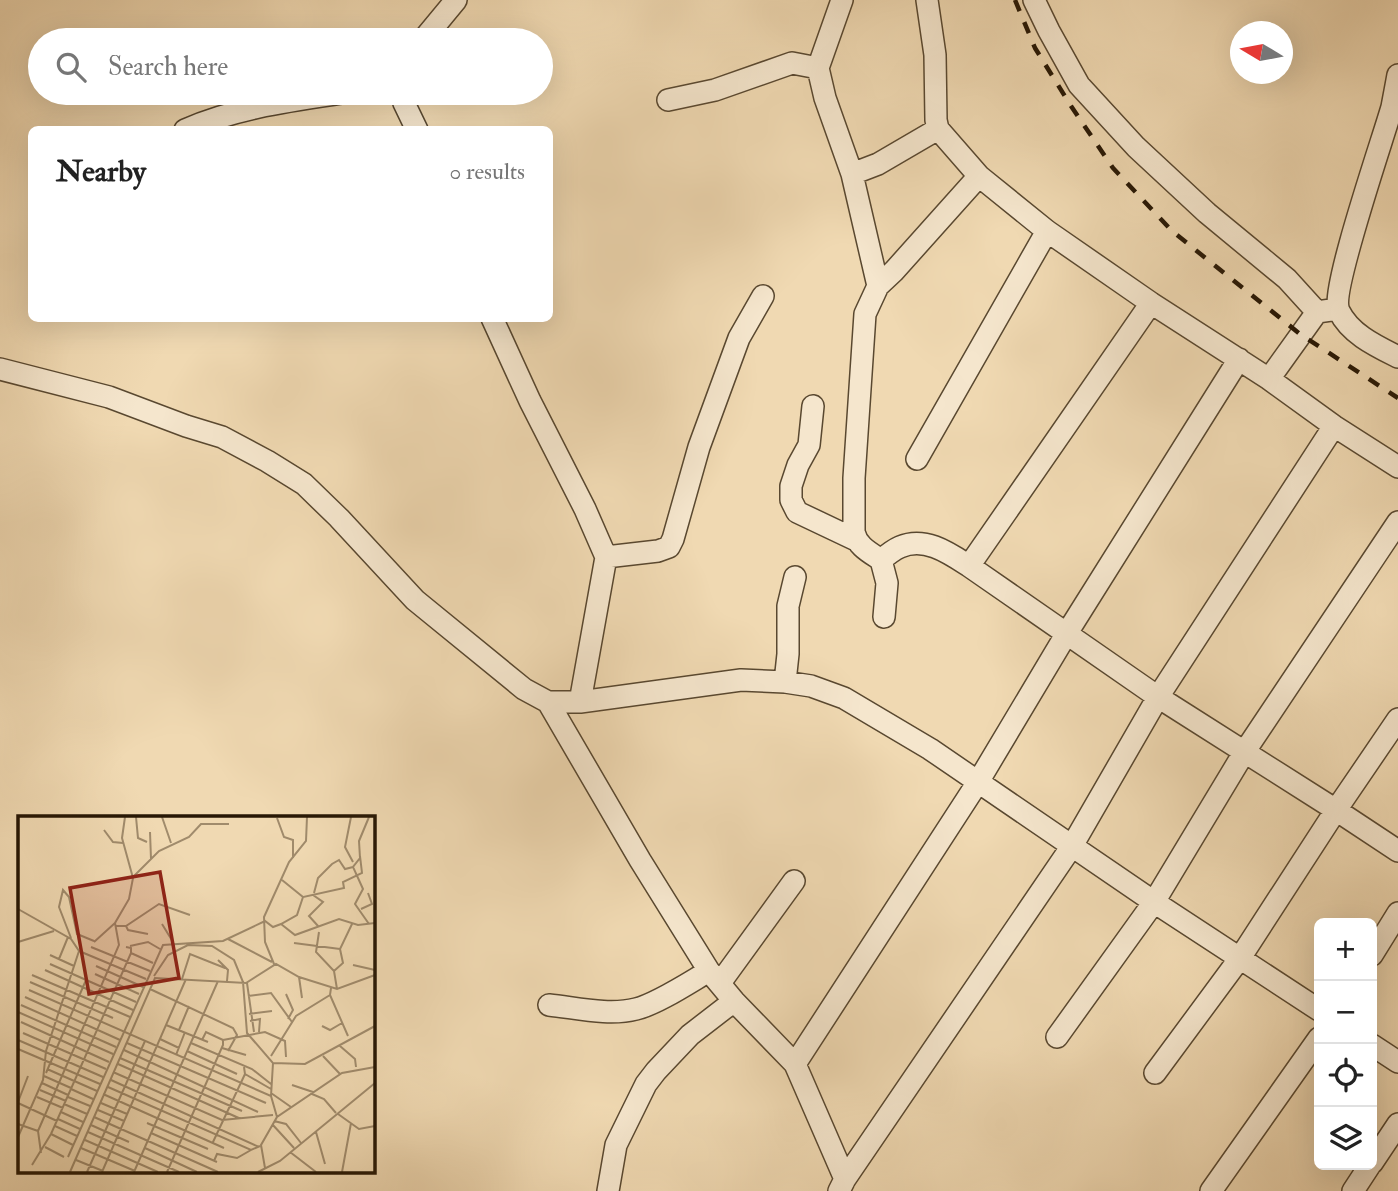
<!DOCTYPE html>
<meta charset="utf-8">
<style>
:root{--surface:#fff;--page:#f2f2f2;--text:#222;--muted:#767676;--line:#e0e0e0}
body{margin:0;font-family:"IM FELL Double Pica",serif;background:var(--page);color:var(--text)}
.controls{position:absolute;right:21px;bottom:21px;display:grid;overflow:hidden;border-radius:10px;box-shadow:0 7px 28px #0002}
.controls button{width:63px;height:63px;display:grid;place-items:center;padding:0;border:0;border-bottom:2px solid var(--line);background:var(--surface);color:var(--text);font:35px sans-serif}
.compass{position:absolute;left:1230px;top:21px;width:63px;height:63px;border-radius:50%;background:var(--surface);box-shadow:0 7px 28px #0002;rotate:280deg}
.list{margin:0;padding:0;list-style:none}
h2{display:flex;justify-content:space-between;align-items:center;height:91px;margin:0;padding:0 28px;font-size:30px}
h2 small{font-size:23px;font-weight:400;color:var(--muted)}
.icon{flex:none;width:38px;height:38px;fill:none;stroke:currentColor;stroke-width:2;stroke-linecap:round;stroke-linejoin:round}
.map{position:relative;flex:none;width:1398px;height:1191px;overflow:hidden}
.search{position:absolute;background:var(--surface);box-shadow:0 7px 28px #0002;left:28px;top:28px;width:525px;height:77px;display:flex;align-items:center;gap:18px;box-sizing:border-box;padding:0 24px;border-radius:38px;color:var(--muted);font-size:26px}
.panel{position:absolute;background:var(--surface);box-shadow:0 7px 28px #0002;left:28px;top:126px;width:525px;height:196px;border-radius:10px}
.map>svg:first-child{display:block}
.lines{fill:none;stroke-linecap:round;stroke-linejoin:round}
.minor-casing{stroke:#594830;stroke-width:24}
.minor{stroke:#f5e6cd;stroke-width:21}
.rail{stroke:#271704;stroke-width:4.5;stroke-dasharray:12 12;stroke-linecap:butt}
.inset-road{fill:none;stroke:#a08b6c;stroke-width:2}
.view{fill:#8f2418;fill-opacity:0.15;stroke:#8f2418;stroke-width:3.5}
.inset-edge{fill:none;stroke:#271704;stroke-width:3.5}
</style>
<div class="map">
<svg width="1398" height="1191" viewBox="0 0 1398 1191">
<rect width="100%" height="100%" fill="#f0d9b2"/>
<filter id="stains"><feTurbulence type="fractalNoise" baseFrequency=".00286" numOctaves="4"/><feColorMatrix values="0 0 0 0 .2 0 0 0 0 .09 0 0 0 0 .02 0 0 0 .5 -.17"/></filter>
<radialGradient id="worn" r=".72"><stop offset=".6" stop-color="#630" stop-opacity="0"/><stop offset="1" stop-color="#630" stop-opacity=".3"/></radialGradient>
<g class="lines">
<g class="minor-casing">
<path id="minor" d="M842,0l-24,68 7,30 27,76 26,-10 60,-35
M927,0l8,55 1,65 2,9 41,47 68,55 104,72 118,76 65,47 64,41
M1034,0l15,31 30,54 57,62 71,66 80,66 30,33
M423,40l33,-40
M1398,75c-2,11 -4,22 -6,32 -9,32 -62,184 -53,204 11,23 37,35 59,46
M401,93l3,10 13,27
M668,100l47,-10 77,-27 26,5
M185,130c50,-22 104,-29 158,-37
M852,174l26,112
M492,318l38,83 55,108 21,48 -26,145
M0,369l109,28 77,29 36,11 45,24 37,23 35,34 76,82 109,89 24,13h32l161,-22 44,2 26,4 33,12 86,51 224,153 165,108
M1269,379l48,-67 14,-2
M813,406l-4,39 -11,20 -7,21v14l6,12 59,28
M917,459l130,-228
M606,557l52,-6 11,-4 4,-8 26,-92 40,-109 24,-42
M881,560c-12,-8 -24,-14 -27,-28v-54l11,-164 13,-28 16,-15 85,-95
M969,566l182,-263
M884,617l3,-34 -6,-23c6,-5 12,-10 19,-13 25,-11 49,6 69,19l189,131 178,113 62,41
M785,682l3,-28v-48l7,-29
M548,702l92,158 69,111 25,30 61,63 50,115
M1372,955l26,-42
M720,983l74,-102
M549,1005c28,3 60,11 87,4 21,-5 54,-27 73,-38
M1057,1037l97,-135 91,-151 153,-229
M1372,1045l26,17
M795,1064l183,-282 89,-149 172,-274
M1155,1073l85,-115 96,-148 62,-91
M1372,1163l26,-39
M608,1191l8,-46 30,-61 10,-13 34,-36 44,-34
M839,1191l6,-12 227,-333 86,-149 176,-271
M1211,1191l108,-153
M1353,1191l17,-26"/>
</g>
<use href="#minor" class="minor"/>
<path class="rail" d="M1015,0l20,48 36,58 42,62 59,63 128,103 98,64"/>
</g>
<g transform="translate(18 816)">
<rect width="357" height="357" fill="#f0d9b2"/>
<path class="inset-road" d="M118,1l2,21 9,4M144,1l9,26M333,1l-6,30 8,15M259,2l7,19 9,3v18M86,14l9,12 10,1M132,16l1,27M115,61l26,-26 30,-14 12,-13h28M264,64l21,17M296,77l4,-15 14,-14 7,-4 6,9 8,-2M295,79l10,7 -14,14 9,10M0,93l53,30 8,12 -33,100 -3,29 -25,57M343,93l11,-5 -4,-11M144,108l11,18M263,108l14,11 44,-16 19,6 17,-2M351,108l-14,-20 8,-15 -10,-22 7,-9 -1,-17 10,-24M97,110h11l33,-22 31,11M108,110l2,4 20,4M301,116l-3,20 18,19 3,18M53,122l-12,-31 4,-17 6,7 8,37 17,7M210,123l44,23M0,126l36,-11M76,126l21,-19M276,127l46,6M112,130l18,-4 12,7M73,131l59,24M61,135l67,28M113,137l22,10M32,139l24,11M41,143l9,-22M200,144l10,10 -1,11M32,148l86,38M256,148l-9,-22 -1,-25 25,-55 17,-21 1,-24M335,149l22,5M78,150l47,21M27,154l88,40M316,155l9,-8 -3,-14 12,-25M77,158l44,20M14,159l98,42M136,160l14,-21 20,-10 24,1 22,14 9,22 4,51 26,30 -2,33M281,161l3,21M164,163l8,-25 35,14M12,166l83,36M229,167l7,49M132,173l83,39 4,7 -9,16M11,174l242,106 6,21M268,178l7,16 -5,9M312,179l18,41M230,180l23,-3 21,29M7,181l95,43M3,189l95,42M0,196l95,42M231,198l23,-3M232,205l10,-2 -1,13M3,206l88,40M148,209l42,17M304,210l8,4 12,-7M161,214l10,-24M5,217l83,36M142,223l19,9M0,224l85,37M205,224l42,-8 20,9 1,16M109,227l139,60M173,227l61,26 19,15M322,230l15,13 1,8M204,232l24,7M0,233l82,35M106,234l134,62M169,235l50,23M158,239l9,-23M253,240l25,-40 34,-21 1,-7M305,240l17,18M102,242l122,53M255,247l32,1 70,-38M100,248l123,55M29,253l50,22M95,256l109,48 51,-5M28,257l40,-93M227,258l26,15M26,260l27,12M93,264l148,67M24,267l26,12M274,269l21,7M90,271l143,63 9,-4M53,273l22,10M22,274l26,11M253,277l20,14M85,278l121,54M294,278l12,5 12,14M19,281l26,11M50,281l22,9M0,286l10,-26M0,287l39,18M83,287l26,11M46,288l23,10M80,294l26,11M43,296l22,10M320,298l21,15 16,-3M76,301l124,55M40,303l22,10M256,305l12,3 15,19M129,307l61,26M0,308l20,7M254,308l22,24M73,309l38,17M37,310l22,10M70,316l91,40M298,316l9,32M133,317l66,29M33,318l22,11M67,324l73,32M195,326l32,-68 -1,-7M27,331l19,10M63,332l54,23M127,332l52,24M272,336l26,20M23,337l-3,-22 81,-186 -4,-22 14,-24 4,-21 -11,-40 3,-21M50,341l95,-212 60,-4 42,-20 8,6 8,-3 16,-9 6,-18 41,-9 -1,-6 19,-9 -2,-17M58,344l27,11M196,345l3,-7 20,4 14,-8M14,349l19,-31 80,-181v-5l-5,-1M247,352l-4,-23 16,-28 65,-44 33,-6M52,356l85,-194 91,5 30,-19 23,13 38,12 38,-14M69,356l58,-131M84,356l84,-193M116,356l84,-191M149,356l56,-127v-5l-17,-8 -4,8M240,356l22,-11 95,-78M324,356l9,-49"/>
<path class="view" d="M142,56l19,106 -90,16 -19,-106z"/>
<rect width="357" height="357" class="inset-edge"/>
</g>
<rect width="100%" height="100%" filter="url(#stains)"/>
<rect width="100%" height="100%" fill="url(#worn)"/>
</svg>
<div class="controls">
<button>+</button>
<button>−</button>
<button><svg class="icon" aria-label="locate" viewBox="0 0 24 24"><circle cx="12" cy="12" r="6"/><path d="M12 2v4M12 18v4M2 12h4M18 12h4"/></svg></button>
<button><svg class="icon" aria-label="layers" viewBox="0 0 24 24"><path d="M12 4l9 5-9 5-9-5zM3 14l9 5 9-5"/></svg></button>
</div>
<svg class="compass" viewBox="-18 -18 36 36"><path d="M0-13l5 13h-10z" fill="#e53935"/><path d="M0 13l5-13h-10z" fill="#767676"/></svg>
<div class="search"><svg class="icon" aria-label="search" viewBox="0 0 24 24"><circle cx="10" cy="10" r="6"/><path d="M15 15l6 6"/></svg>Search here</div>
<section class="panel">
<h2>Nearby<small>0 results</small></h2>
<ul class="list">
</ul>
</section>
</div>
